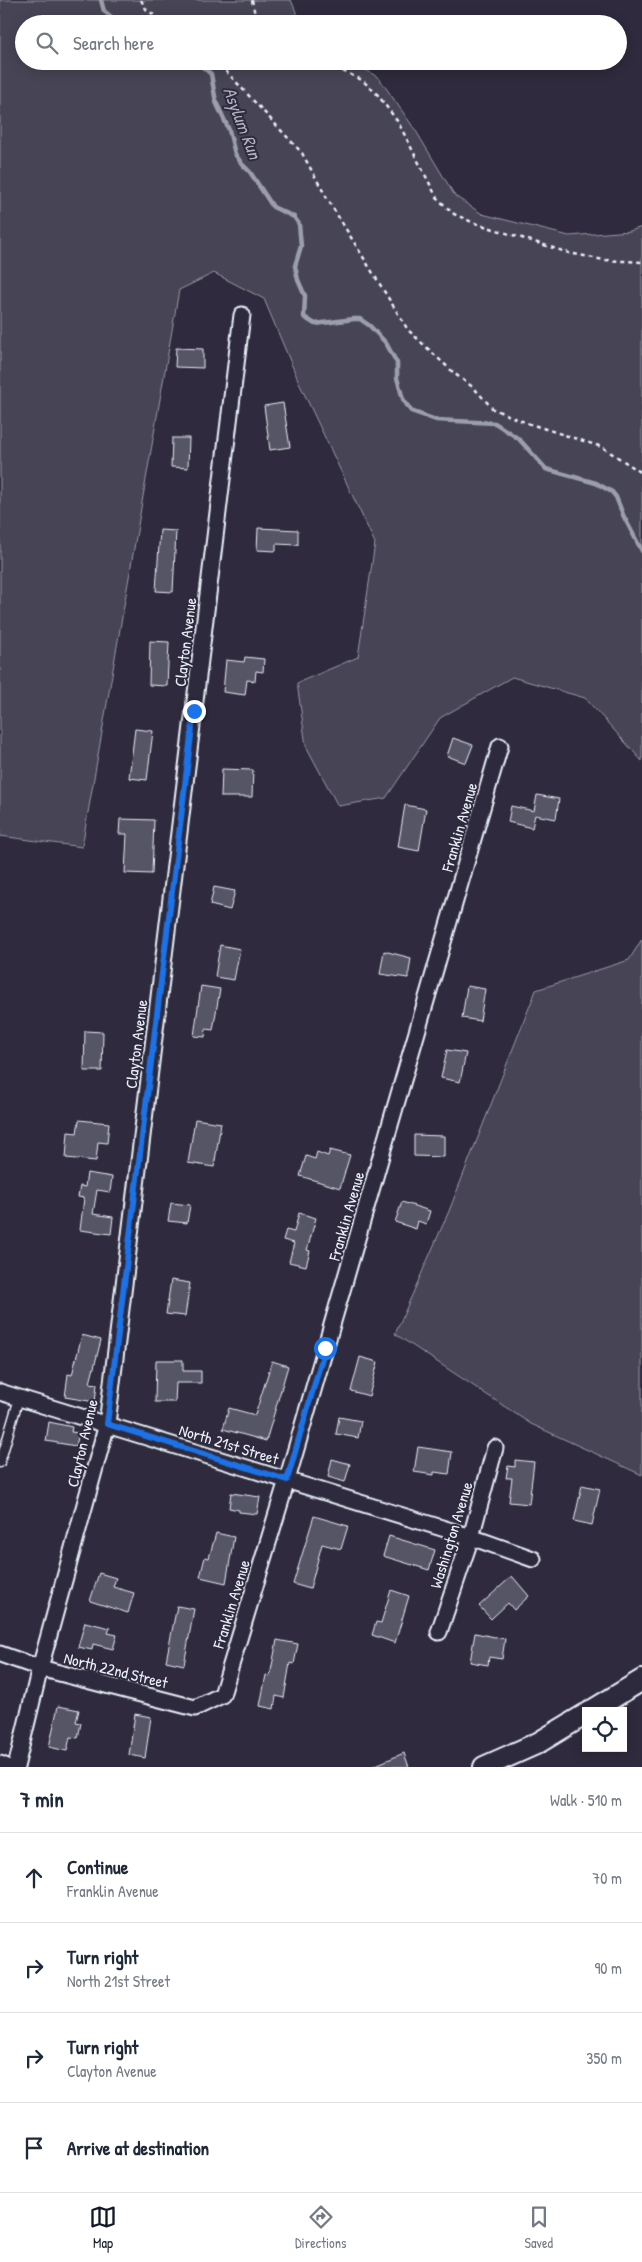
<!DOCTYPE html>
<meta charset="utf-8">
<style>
:root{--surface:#fff;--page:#f6f6f7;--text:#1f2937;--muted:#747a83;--line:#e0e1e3;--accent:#111827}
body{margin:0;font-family:"Patrick Hand",sans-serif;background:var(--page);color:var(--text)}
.controls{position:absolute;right:15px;bottom:15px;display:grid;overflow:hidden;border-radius:0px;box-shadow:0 2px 12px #0003}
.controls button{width:45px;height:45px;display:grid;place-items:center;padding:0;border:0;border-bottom:1px solid var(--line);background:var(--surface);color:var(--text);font:25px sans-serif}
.stop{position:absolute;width:15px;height:15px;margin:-11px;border:4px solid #1a73e8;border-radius:50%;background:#fff}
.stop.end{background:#1a73e8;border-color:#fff;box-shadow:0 1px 5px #0008}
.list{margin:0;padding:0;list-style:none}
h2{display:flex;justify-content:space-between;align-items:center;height:65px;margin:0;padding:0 20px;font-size:21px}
h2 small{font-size:16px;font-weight:400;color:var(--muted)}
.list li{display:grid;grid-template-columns:32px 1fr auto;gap:15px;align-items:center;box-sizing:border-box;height:90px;padding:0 20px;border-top:1px solid var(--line)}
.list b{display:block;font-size:19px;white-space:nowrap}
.list p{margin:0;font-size:16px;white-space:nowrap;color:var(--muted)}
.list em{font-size:16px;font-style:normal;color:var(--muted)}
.icon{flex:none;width:28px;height:28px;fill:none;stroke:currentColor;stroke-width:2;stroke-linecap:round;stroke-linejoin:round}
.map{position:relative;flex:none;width:642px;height:1767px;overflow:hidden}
.search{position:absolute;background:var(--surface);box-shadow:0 2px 12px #0003;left:15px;right:15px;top:15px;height:55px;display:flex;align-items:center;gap:12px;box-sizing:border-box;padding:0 18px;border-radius:28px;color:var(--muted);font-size:19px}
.sheet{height:425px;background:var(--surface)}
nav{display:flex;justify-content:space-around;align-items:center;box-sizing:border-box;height:70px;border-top:1px solid var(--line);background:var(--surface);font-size:14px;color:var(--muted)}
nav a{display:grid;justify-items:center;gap:2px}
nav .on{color:var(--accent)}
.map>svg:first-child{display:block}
.green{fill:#464455;stroke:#979aa6}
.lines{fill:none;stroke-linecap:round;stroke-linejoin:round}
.stream{stroke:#9c9fab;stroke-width:4.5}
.building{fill:#575565;stroke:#e8f1f8}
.lane-casing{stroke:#e8f1f8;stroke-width:11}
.street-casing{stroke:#e8f1f8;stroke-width:19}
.secondary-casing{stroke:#e8f1f8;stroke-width:24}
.path{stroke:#e8f1f8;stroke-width:2.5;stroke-dasharray:4 4;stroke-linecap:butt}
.lane{stroke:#2f2a3d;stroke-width:8}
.street{stroke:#2f2a3d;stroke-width:15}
.secondary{stroke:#2f2a3d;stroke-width:20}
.route{stroke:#1a73e8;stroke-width:6}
.labels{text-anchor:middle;stroke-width:4;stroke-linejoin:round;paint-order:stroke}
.street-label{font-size:16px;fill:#e8f1f8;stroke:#2f2a3d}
.water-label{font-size:18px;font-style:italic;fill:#afb4be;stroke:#2f2a3d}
</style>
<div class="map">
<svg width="642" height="1767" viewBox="0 0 642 1767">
<rect width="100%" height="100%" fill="#2f2a3d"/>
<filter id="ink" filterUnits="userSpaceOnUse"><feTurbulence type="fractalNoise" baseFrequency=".02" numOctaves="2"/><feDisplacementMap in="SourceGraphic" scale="10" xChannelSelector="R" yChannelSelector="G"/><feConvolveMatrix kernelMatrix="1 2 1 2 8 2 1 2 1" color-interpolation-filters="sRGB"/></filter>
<g filter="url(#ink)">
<path class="green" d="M0,0h291l10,24h-277v37h327l28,17 37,53 39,65 27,18 87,22 61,-5 12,-4v534l-57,-63 -73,-21 -72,41 -54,80 -48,8 -32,-60 -9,-63 61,-26 17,-114 -74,-156 -37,-88 -50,-26 -35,17 -97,557 -82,-11z
M642,939v536l-111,-51 -136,-90 54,-123 87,-221 93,-30z"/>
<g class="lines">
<path class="stream" d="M101,0l3,11 16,13
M196,61l15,13 5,28 13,28 6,24 7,10 8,8 23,35 21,10 5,7 2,22 -6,20 3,14 7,16 -1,21 11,7 39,-5h6l10,7 16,17 11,20v15l6,21 8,12 25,9 59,3 24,16 27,30 50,14 16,9 4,5 8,20 18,34"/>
</g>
<path class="building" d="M176,348l27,1v19l-28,-1z
M283,403l7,44 -20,3 -6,-44z
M172,438h17l-1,30 -17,-1z
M258,528l40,2v15l-22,-1v7l-19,-1z
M160,530l16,1 -3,61 -17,-1z
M150,641l19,1 -2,44 -18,-1z
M245,657l19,2 -1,13 -7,-1 -1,10 -8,-1 -2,15 -22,-3 3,-32 18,2z
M135,729l18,2 -6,49 -18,-2z
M453,738l20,7 -7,18 -19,-7z
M222,769l31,1 -1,27h-31z
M537,795l22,4 -3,20 -21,-4 -3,13 -24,-6 3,-16 23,5z
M405,805l21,4 -7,42 -21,-4z
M120,819l34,1 -2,54 -27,-1 2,-39h-8z
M214,887l21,4 -5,19 -20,-5z
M220,945l20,4 -6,31 -19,-3z
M384,951l27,7 -3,20 -28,-4z
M201,986l19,3 -7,41 -7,-1 -1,8 -11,-1z
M467,986l18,3 -5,32 -18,-3z
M85,1031l18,1 -1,39h-18z
M447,1050l19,3 -6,29 -19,-4z
M195,1119l26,4 -7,44 -26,-4z
M79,1120l30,3 -2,20 -9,-1 -2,19 -30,-3 2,-26 9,1z
M414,1135l30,1v21l-30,-1z
M330,1150l20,5 -10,33 -40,-12 6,-20 9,3 2,-7 11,4z
M87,1173l25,4 -2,15 -13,-2 -4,24 20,3 -2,17 -31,-4 4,-32 -6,-1 2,-11 5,1z
M402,1202l28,9 -4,13 -8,-3 -2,8 -21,-7z
M171,1203l19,2 -3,18 -19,-2z
M299,1213l17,5 -9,32 3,1 -4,15 -17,-4 5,-19 -11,-3 3,-10 8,2z
M171,1280l19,3 -5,33 -19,-2z
M82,1335l19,5 -11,43 7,1 -2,18 -30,-5 3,-23 4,1z
M360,1357l18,5 -9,34 -18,-5z
M156,1360h27v11h18v12h-25l-1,19h-20z
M272,1361l16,5 -22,75 -43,-12 6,-21 26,7z
M339,1417l22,4 -3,17 -22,-4z
M49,1422l23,5 -1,5 8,1 -3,13 -30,-5z
M418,1447l34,5 -3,22 -15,-2v3l-20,-3z
M332,1459l18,5 -5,18 -17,-5z
M515,1460l19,2 -5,42 -20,-2 3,-24h-6l2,-12 7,1z
M582,1485l18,4 -8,36 -18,-4z
M231,1493l29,4 -3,17 -18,-2v-2l-10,-2z
M314,1516l34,10 -7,23 -19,-5 -12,45 -17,-5z
M216,1533l18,4 -8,46 -26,-6 5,-20 4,1z
M389,1536l46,14 -6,20 -46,-14z
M99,1573l17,5 -3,9 21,6 -6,20 -38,-12z
M512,1576l17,20 -15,14 -6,-7 -17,16 -12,-13z
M391,1590l18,6 -14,47 -23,-8 4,-13 5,1z
M177,1606l17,3 -10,56 -18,-4z
M85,1622l25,6 -2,5 9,2 -4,14 -20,-5 -1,6 -14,-3z
M475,1633l30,6 -3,20 -13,-2 -1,8 -18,-3z
M277,1640l21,4 -4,20 -4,-1 -6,35 -8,-2 -2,13 -14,-3 6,-31 4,1z
M58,1706l21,4 -3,12 5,1 -3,15 -8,-1 -3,14 -18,-4z
M135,1714l16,3 -6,41 -16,-3z
M404,1753l5,14h-38z"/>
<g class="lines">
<g class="lane-casing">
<path id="lane" d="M0,1463l19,-65"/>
</g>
<g class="street-casing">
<path id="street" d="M0,1392l471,145 62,22
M439,1632l32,-95 24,-89
M0,1654l40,14 155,40 27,-13 65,-215 213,-734
M0,1764l7,3
M16,1767l24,-99 67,-244 135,-1109"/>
</g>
<g class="secondary-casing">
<path id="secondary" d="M591,1711l51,-31
M484,1767l54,-24 48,-29"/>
</g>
<path class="path" d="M141,0l5,9 20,15
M252,0l3,15 5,9
M213,61l12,9 77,83 26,47 80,130 47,44 19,14 19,21 34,14 75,24 40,26
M321,61l41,19 15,14 21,28 39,76 17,16 18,8 97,31 35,7 38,2"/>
<use href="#lane" class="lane"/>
<use href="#street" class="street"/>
<use href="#secondary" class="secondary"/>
</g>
</g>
<g class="lines" filter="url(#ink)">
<path class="route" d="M194,711l-87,713 180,56 38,-132"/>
</g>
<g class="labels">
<g class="street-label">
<text transform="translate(185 642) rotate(-83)" y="6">Clayton Avenue</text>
<text transform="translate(459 827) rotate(-74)" y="6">Franklin Avenue</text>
<text transform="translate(136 1044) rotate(-83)" y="6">Clayton Avenue</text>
<text transform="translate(346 1216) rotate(-74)" y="6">Franklin Avenue</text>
<text transform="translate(82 1443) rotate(-77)" y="6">Clayton Avenue</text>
<text transform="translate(229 1444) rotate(17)" y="6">North 21st Street</text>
<text transform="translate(451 1535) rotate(-73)" y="6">Washington Avenue</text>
<text transform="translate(231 1604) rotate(-73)" y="6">Franklin Avenue</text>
<text transform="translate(116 1670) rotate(14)" y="6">North 22nd Street</text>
</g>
<g class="water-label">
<text transform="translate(242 123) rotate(69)" y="6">Asylum Run</text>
</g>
</g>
</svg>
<div class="controls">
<button><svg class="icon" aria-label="locate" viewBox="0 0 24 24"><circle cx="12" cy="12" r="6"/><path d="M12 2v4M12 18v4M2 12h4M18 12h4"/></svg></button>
</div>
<div class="stop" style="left:325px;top:1348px"></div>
<div class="stop end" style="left:194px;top:711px"></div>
<div class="search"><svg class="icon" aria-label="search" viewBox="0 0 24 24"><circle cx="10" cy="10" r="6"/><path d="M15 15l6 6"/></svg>Search here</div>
</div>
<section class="sheet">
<h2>7 min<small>Walk · 510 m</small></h2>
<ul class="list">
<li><svg class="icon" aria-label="ahead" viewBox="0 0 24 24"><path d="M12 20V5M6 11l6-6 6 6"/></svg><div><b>Continue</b><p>Franklin Avenue</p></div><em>70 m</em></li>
<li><svg class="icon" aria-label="right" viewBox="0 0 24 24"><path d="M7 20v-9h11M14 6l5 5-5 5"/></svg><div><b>Turn right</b><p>North 21st Street</p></div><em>90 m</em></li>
<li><svg class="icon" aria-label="right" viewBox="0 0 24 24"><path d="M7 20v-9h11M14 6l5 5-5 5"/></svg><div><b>Turn right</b><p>Clayton Avenue</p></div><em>350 m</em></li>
<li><svg class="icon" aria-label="arrive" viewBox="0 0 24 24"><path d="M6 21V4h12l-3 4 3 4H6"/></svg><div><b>Arrive at destination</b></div></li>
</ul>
</section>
<nav>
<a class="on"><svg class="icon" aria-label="map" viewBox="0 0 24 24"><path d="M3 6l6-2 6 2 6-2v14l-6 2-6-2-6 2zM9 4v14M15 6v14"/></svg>Map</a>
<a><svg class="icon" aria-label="directions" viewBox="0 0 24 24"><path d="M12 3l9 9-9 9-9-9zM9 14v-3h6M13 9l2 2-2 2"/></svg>Directions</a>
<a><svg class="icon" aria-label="saved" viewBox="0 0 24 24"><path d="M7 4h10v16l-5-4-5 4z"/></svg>Saved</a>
</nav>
